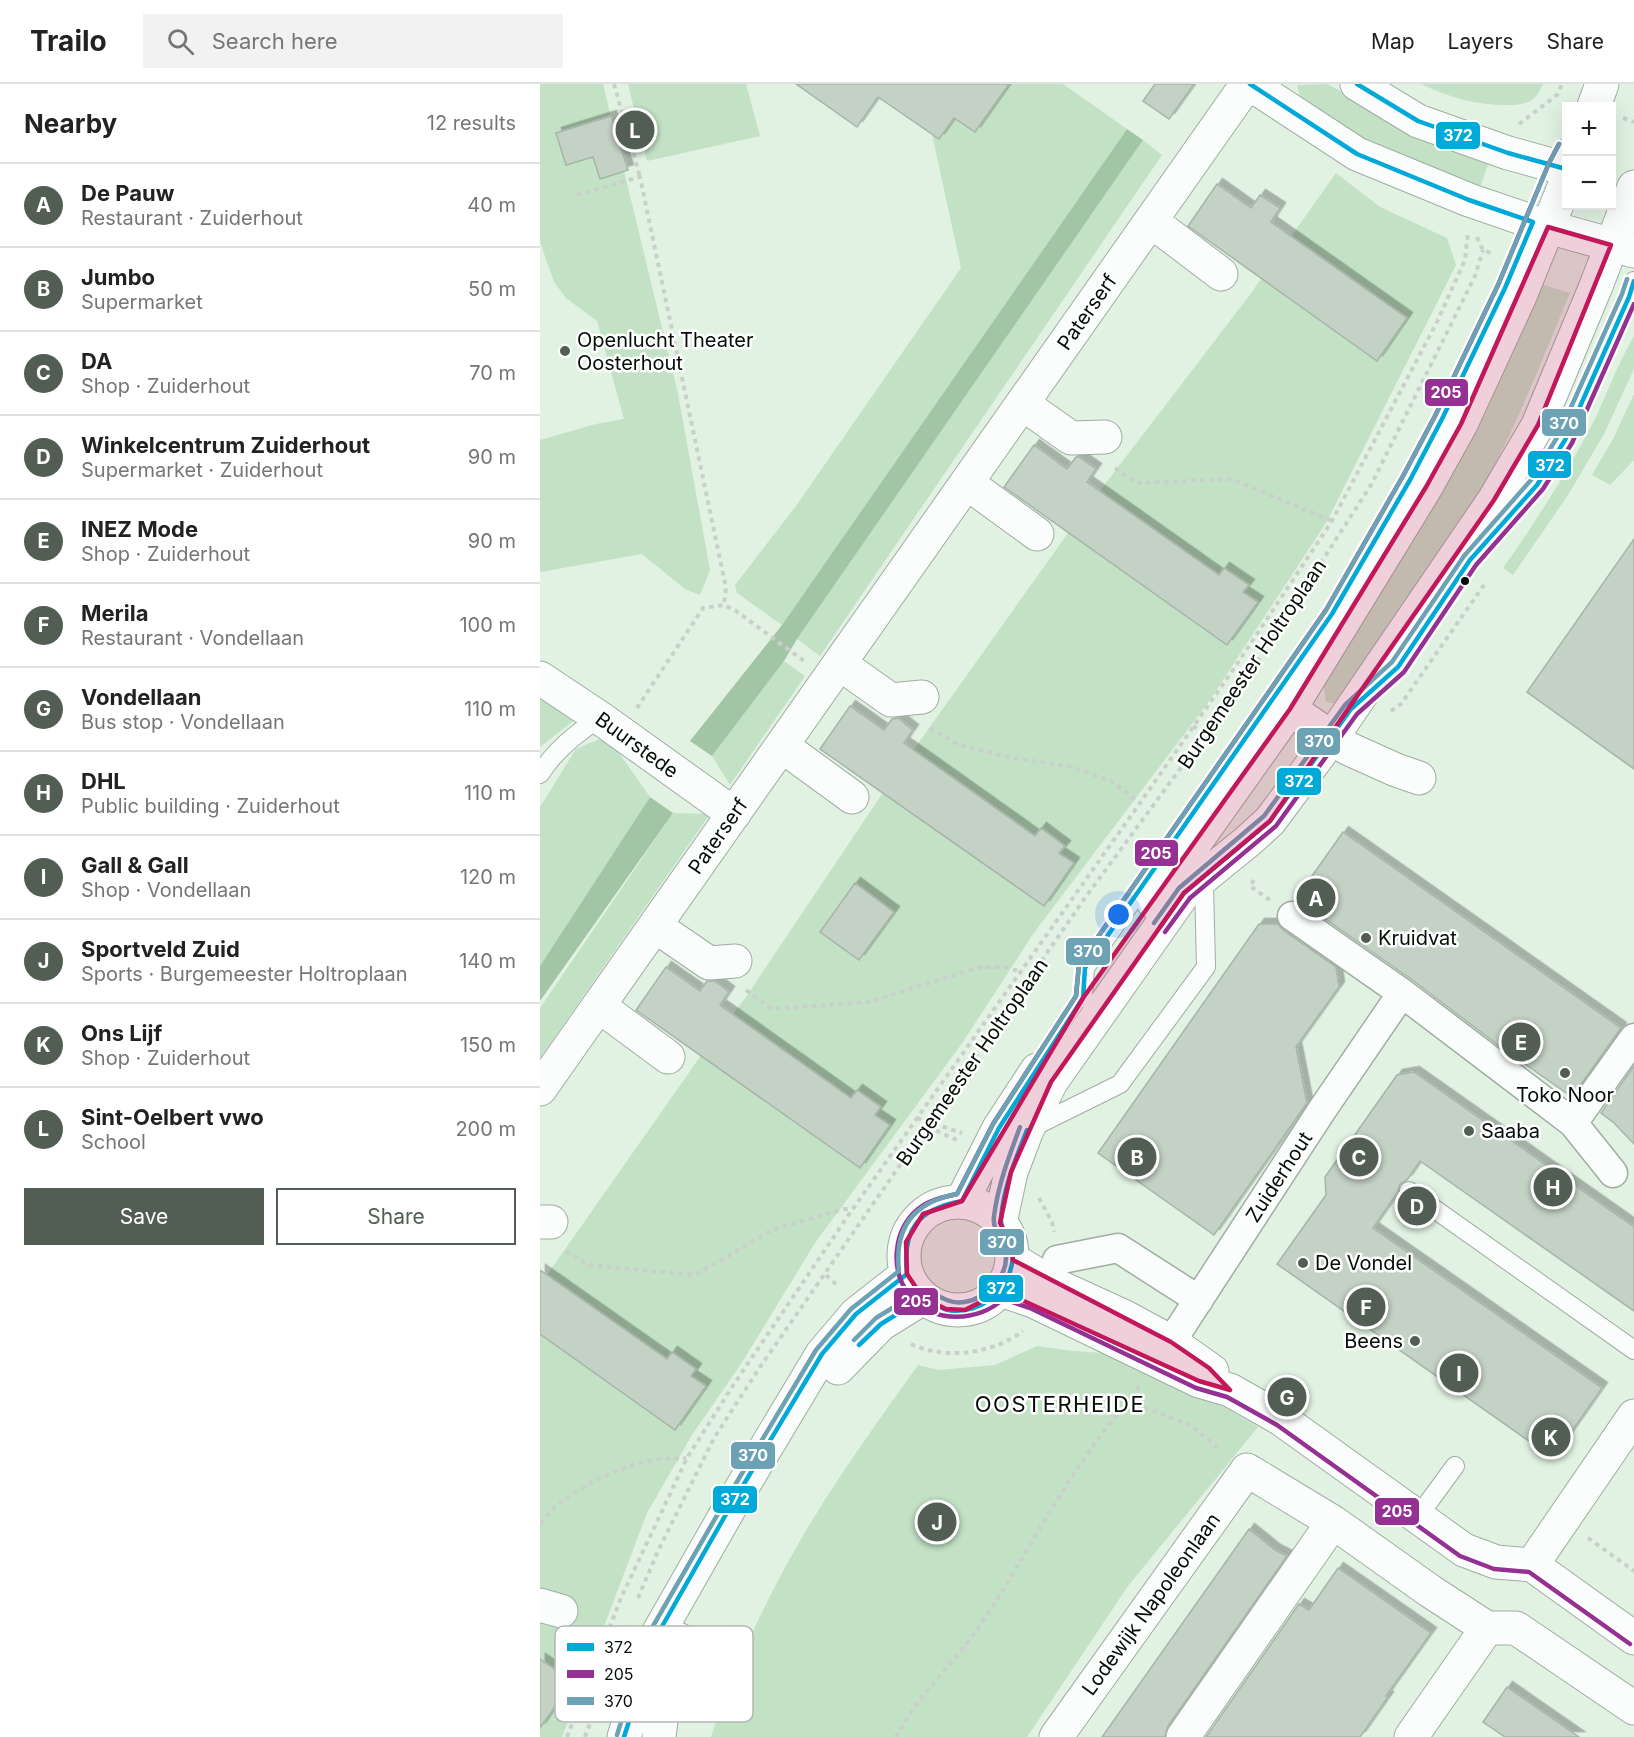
<!DOCTYPE html>
<meta charset="utf-8">
<style>
:root{--surface:#fff;--page:#f2f2f2;--text:#222;--muted:#767676;--line:#e0e0e0;--accent:#525e53}
body{margin:0;font-family:Inter,sans-serif;background:var(--page);color:var(--text)}
.controls{position:absolute;right:18px;top:18px;display:grid;overflow:hidden;border-radius:0px;box-shadow:0 6px 24px #0002}
.controls button{width:54px;height:54px;display:grid;place-items:center;padding:0;border:0;border-bottom:2px solid var(--line);background:var(--surface);color:var(--text);font:30px sans-serif}
.you{position:absolute;left:579px;top:831px;width:21px;height:21px;margin:-15px;border:4px solid #fff;border-radius:50%;background:#1a73e8;box-shadow:0 0 0 9px #1a73e833}
.badge{display:grid;place-items:center;width:39px;height:39px;border-radius:50%;background:var(--accent);color:#fff;font-size:20px;font-weight:700}
.pin{position:absolute;translate:-50% -50%;border:3px solid #fff;box-shadow:0 2px 6px #0006}
.list{margin:0;padding:0;list-style:none}
h2{display:flex;justify-content:space-between;align-items:center;height:78px;margin:0;padding:0 24px;font-size:26px}
h2 small{font-size:20px;font-weight:400;color:var(--muted)}
.list li{display:grid;grid-template-columns:39px 1fr auto;gap:18px;align-items:center;box-sizing:border-box;height:84px;padding:0 24px;border-top:2px solid var(--line)}
.list b{display:block;font-size:22px;white-space:nowrap}
.list p{margin:0;font-size:20px;white-space:nowrap;color:var(--muted)}
.list em{font-size:20px;font-style:normal;color:var(--muted)}
.actions{display:flex;gap:12px;padding:18px 24px}
.actions a{flex:1;padding:14px 0;border:2px solid var(--accent);border-radius:0px;text-align:center;font-size:21px;color:var(--accent)}
.actions .main{background:var(--accent);color:#fff}
.icon{flex:none;width:33px;height:33px;fill:none;stroke:currentColor;stroke-width:2;stroke-linecap:round;stroke-linejoin:round}
.map{position:relative;flex:none;width:1094px;height:1653px;overflow:hidden}
header{display:flex;align-items:center;gap:36px;box-sizing:border-box;height:84px;padding:0 30px;background:var(--surface);border-bottom:2px solid var(--line)}
header strong{font-size:28px}
nav{display:flex;gap:33px;margin-inline-start:auto;font-size:21px}
.search{width:420px;height:54px;background:var(--page);display:flex;align-items:center;gap:15px;box-sizing:border-box;padding:0 21px;border-radius:0px;color:var(--muted);font-size:22px}
main{display:flex}
aside{flex:1;background:var(--surface)}
.map>svg:first-child{display:block}
.green{fill:#c2e1c5}
.water{fill:#a1c5a5}
.building{fill:#c4d1c5;stroke:#a7b4a9;stroke-width:1.5;filter:url(#shadow)}
.lines{fill:none;stroke-linecap:round;stroke-linejoin:round}
.service-casing{stroke:#a0ada2;stroke-width:20}
.pedestrian-casing{stroke:#a0ada2;stroke-width:31}
.minor-casing{stroke:#a0ada2;stroke-width:35}
.tertiary-casing{stroke:#a0ada2;stroke-width:35}
.path{stroke:#cacfcb;stroke-width:4;stroke-dasharray:4.5 4.5;stroke-linecap:butt}
.service{stroke:#fafdfb;stroke-width:18}
.pedestrian{stroke:#fafdfb;stroke-width:28}
.minor{stroke:#fafdfb;stroke-width:33}
.tertiary{stroke:#fafdfb;stroke-width:33}
.bus-1-casing{stroke:#fff;stroke-width:9}
.bus-2-casing{stroke:#fff;stroke-width:9}
.bus-3-casing{stroke:#fff;stroke-width:9}
.bus-1{stroke:#00aad8;stroke-width:4.5}
.bus-2{stroke:#953192;stroke-width:4.5}
.bus-3{stroke:#6da1b4;stroke-width:4.5}
.marked{fill:#c2185b;fill-opacity:0.2;stroke:#c2185b;stroke-width:4.5;stroke-linejoin:round}
.poi-dot{fill:#525e53;stroke:#fff;stroke-width:2}
.bus-dot{fill:#050e06;stroke:#fff;stroke-width:2}
.labels{text-anchor:middle;stroke-width:5;stroke-linejoin:round;paint-order:stroke}
.street-label{font-size:20px;fill:#050e06;stroke:#fff}
.poi-label{font-size:20px;fill:#050e06;stroke:#fff;text-anchor:start}
.quarter-label{font-size:22px;letter-spacing:1.5px;fill:#050e06;stroke:#fff}
.key{fill:#fff;stroke:#b4b7b4;stroke-width:1.5}
.key-label{font-size:16px;fill:#050e06}
.line-badge{stroke:#fff;stroke-width:2}
.badge-label{font-size:16px;text-anchor:middle;font-weight:bold;fill:#fff}
</style>
<header>
<strong>Trailo</strong>
<div class="search"><svg class="icon" aria-label="search" viewBox="0 0 24 24"><circle cx="10" cy="10" r="6"/><path d="M15 15l6 6"/></svg>Search here</div>
<nav><a>Map</a><a>Layers</a><a>Share</a></nav>
</header>
<main>
<aside>
<h2>Nearby<small>12 results</small></h2>
<ul class="list">
<li><span class="badge">A</span><div><b>De Pauw</b><p>Restaurant · Zuiderhout</p></div><em>40 m</em></li>
<li><span class="badge">B</span><div><b>Jumbo</b><p>Supermarket</p></div><em>50 m</em></li>
<li><span class="badge">C</span><div><b>DA</b><p>Shop · Zuiderhout</p></div><em>70 m</em></li>
<li><span class="badge">D</span><div><b>Winkelcentrum Zuiderhout</b><p>Supermarket · Zuiderhout</p></div><em>90 m</em></li>
<li><span class="badge">E</span><div><b>INEZ Mode</b><p>Shop · Zuiderhout</p></div><em>90 m</em></li>
<li><span class="badge">F</span><div><b>Merila</b><p>Restaurant · Vondellaan</p></div><em>100 m</em></li>
<li><span class="badge">G</span><div><b>Vondellaan</b><p>Bus stop · Vondellaan</p></div><em>110 m</em></li>
<li><span class="badge">H</span><div><b>DHL</b><p>Public building · Zuiderhout</p></div><em>110 m</em></li>
<li><span class="badge">I</span><div><b>Gall &amp; Gall</b><p>Shop · Vondellaan</p></div><em>120 m</em></li>
<li><span class="badge">J</span><div><b>Sportveld Zuid</b><p>Sports · Burgemeester Holtroplaan</p></div><em>140 m</em></li>
<li><span class="badge">K</span><div><b>Ons Lijf</b><p>Shop · Zuiderhout</p></div><em>150 m</em></li>
<li><span class="badge">L</span><div><b>Sint-Oelbert vwo</b><p>School</p></div><em>200 m</em></li>
</ul>
<div class="actions"><a class="main">Save</a><a>Share</a></div>
</aside>
<div class="map">
<svg width="1094" height="1653" viewBox="0 0 1094 1653">
<defs>
<filter id="shadow"><feDropShadow dx="5.5" dy="-5.5" stdDeviation="0" flood-color="#0004"/></filter>
</defs>
<rect width="100%" height="100%" fill="#e1f2e3"/>
<path class="green" d="M0,0h63l75,310 32,176 -10,25 -15,-6 -43,-35 -102,18v-132l56,-16 28,-5 -27,-98 -31,-23 -12,-16 -14,-40z
M88,0h118l14,52 -113,25z
M425,0h98l64,45 -345,496 -45,-32 -2,-8 61,-79 165,-238 -29,-134z
M787,0l65,34 99,39 -14,38 -96,-43 -80,-51 -4,-16z
M881,0h122c-3,6 -5,11 -10,15 -8,6 -18,6 -27,6 -32,0 -57,-8 -85,-21z
M603,56l19,15 -342,501 -23,-17z
M796,89l44,34 67,31 9,27 -130,258 -119,181 -174,230 -70,108 -148,201 -74,121 -49,71 -45,78 -85,224h-22v-452l162,-231 44,-57 134,-200 193,-271 176,-230z
M994,198l36,11c-31,74 -60,151 -102,219 -41,66 -87,128 -131,192l-11,-2 -3,-19z
M1094,252v33l-30,65 -36,61 -55,80 -10,-7c34,-48 65,-97 92,-149 13,-28 24,-57 39,-83z
M1094,310v66l-24,25 -18,-10 21,-36z
M244,577l21,15 -75,109 -18,-29z
M0,604l41,27 -41,32z
M67,652l43,61 -110,169v-159l36,-58z
M133,729l37,1 -170,244v-50z
M497,1262l36,5 63,4 122,72 -130,159 -101,151h-316c22,-66 51,-130 86,-191 36,-63 79,-122 121,-181l21,5 56,-5z"/>
<path class="water" d="M587,45l16,11 -346,499 -13,22 -72,95 -22,-15 92,-116z
M110,713l23,16 -133,188v-35z"/>
<path class="building" d="M256,0h213l-34,48 -21,-14 -15,21 -61,-42 -21,30z
M615,0h39l-25,35 -26,-18z
M71,32l17,54 -28,9 -7,-22 -27,8 -10,-32z
M677,100l34,24 9,-13 20,13 -9,14 136,96 -30,43 -189,-135z
M494,361l33,24 9,-12h3l17,12 -9,13 132,93 5,-7 25,17 -6,7 15,10 -31,43 -223,-158z
M1094,455v230l-107,-77z
M310,622l34,24 8,-11 6,-1 15,12 -9,13 131,93 6,-8 24,18 -6,7 15,10 -30,43 -224,-157z
M803,748l278,196 -47,66 -2,-2 -3,3 -71,-50 -87,-66 -110,-77 -6,-2z
M315,799l39,29 -35,48 -39,-28z
M719,840h19l5,6 53,37 3,20 -43,60 11,56 -93,132 -116,-82z
M126,883l34,24 7,-10h8l14,11 -9,13 131,93 6,-8 24,17 -6,8 15,10 -30,43 -224,-158z
M1094,982v78l-20,-21 -13,-10z
M874,988l220,155v84l-214,-150 -13,19 -7,4 -2,8 -25,36 229,160 -49,70 -276,-194 49,-69 -1,-18 72,-102z
M0,1186l127,89 5,-7 24,17 -5,7 15,10 -31,44 -135,-96z
M709,1445l26,21 12,6 -119,170 -3,11h-63z
M798,1484l93,65 -45,63 2,1 -28,40h-154l93,-133 10,6z
M0,1575l30,21 -4,6 2,2 -28,40z
M967,1603l23,16 49,34h-74l-22,-15z"/>
<g class="lines">
<g class="service-casing">
<path id="service" d="M1013,89l13,-25
M835,456l67,-121 77,-162
M928,480l69,-79 28,-45 64,-143 5,-16
M0,690c15,-24 36,-41 60,-56
M543,914l2,-30 226,-323
M491,1044l89,-44 86,-117 -2,-83 2,-10
M869,1107l225,159
M877,1434l38,-52"/>
</g>
<g class="pedestrian-casing">
<path id="pedestrian" d="M752,832l110,77
M1033,1039l61,-85
M517,1176l61,-12 81,52
M621,1277l10,-19 151,-232 80,-117 171,130 40,50"/>
</g>
<g class="minor-casing">
<path id="minor" d="M710,0l107,70 112,46 79,27
M817,0l61,37 90,32 58,16
M611,137l70,53
M483,320l48,34 34,-1
M427,399l70,51
M300,580l51,36 31,-3
M0,594l60,40 134,96
M750,625l57,39 49,22 23,8
M242,662l70,51
M115,842l54,37 26,-2
M59,922l69,51
M0,1005l707,-1005
M0,1138h11
M473,1176l40,24 72,33 46,25 41,29
M461,1206l32,11 166,80 31,9 51,29 183,131 32,12 36,3 102,73
M992,1481l102,-149
M0,1521l21,6
M516,1653l191,-267 86,52 97,69 57,37h29l118,80
M643,1653l150,-215
M871,1653l76,-109"/>
</g>
<g class="tertiary-casing">
<path id="tertiary" d="M1054,22l8,-22
M1008,143l86,24
M613,818l137,-193 136,-222 35,-63 59,-128 46,-114
M422,1117l37,-73 38,-58
M364 1172a54 54 0 1 1 108 0a54 54 0 1 1-108 0Z
M460,1139l11,-51 16,-42 24,-48 133,-189 64,-52 22,-20 63,-85 161,-236 44,-75 58,-139 38,-99
M298,1284l43,-44 42,-26
M84,1653l32,-100 73,-128 93,-155 34,-40 51,-40
M119,1653l7,-57 12,-41"/>
</g>
<path class="path" d="M74,0l26,93
M1083,34l11,4
M979,40l38,-29 5,-11
M37,111l63,-18 86,411 -2,17
M937,153l6,13 11,4
M575,384l21,15 96,-4 100,42
M97,624l66,-100 21,-3 12,6 68,50
M851,627l10,-7 85,-122
M653,642l22,16
M390,644l29,17 49,12 64,10 39,14 29,22
M714,796l-4,6 20,14
M206,906l26,19 97,-7 111,-35h25l16,5
M377,1034l45,15
M388,1043l29,13
M499,1114l13,24 2,10
M26,1167l22,14 107,10 79,-46 70,-20 8,1
M286,1191l13,12
M371,1260c34,16 82,10 112,-13
M587,1317l63,24 31,25
M0,1439c27,-32 68,-52 108,-62 12,-3 26,-2 38,-3
M1048,1454l46,33
M98,1514l20,-47 56,-113 44,-68 327,-472 159,-216 127,-197 104,-209 8,-26
M27,1653l54,-139 66,-140 47,-74 118,-174 288,-407 97,-139 95,-143 105,-199 28,-62 3,-28
M45,1653l18,-49
M356,1653c21,-41 56,-71 82,-109 29,-41 52,-85 79,-128 25,-40 52,-78 83,-114"/>
<use href="#service" class="service"/>
<use href="#pedestrian" class="pedestrian"/>
<use href="#minor" class="minor"/>
<use href="#tertiary" class="tertiary"/>
<g class="bus-1-casing">
<path id="bus-1" d="M817,0l61,37 90,32 58,16
M620,843l24,-34 86,-72 81,-112 47,-42 72,-107 67,-75 28,-45 64,-143 5,-16
M319,1261l22,-21 42,-26c8,4 16,10 25,12 34,6 65,-23 65,-56 0,-13 -13,-22 -12,-35 2,-30 15,-61 26,-89
M84,1653l32,-100 73,-128 93,-155 34,-40 51,-40c-5,-45 11,-65 55,-73l37,-73 84,-130 2,-30 247,-354 78,-134 32,-61 63,-131 28,-66 -64,-22 -112,-46 -107,-70"/>
</g>
<g class="bus-2-casing">
<path id="bus-2" d="M1019,60l-10,19 -51,122 -63,131 -32,60 -77,134 -247,354 -3,32 -83,128 -36,70c-13,3 -28,6 -39,15 -25,21 -29,62 -7,88 23,27 68,25 92,2l27,9 166,80 31,9 50,28 183,131 34,13 35,3 101,72
M625,848l25,-34 86,-72 81,-112 47,-42 72,-107 67,-76 29,-46 62,-139"/>
</g>
<g class="bus-3-casing">
<path id="bus-3" d="M614,839l25,-35 85,-72 81,-111 47,-43 72,-106 67,-76 27,-44 64,-142 5,-15
M314,1256l22,-22 44,-27c15,-1 25,14 44,11 22,-3 47,-27 41,-52 -3,-13 -13,-20 -11,-34 4,-31 15,-60 26,-89
M77,1651l32,-102 74,-128 93,-155 35,-41 48,-38c-5,-44 15,-69 58,-77l36,-70 83,-128 3,-32 247,-354 77,-134 32,-60 63,-131 51,-122 10,-19"/>
</g>
<use href="#bus-1" class="bus-1"/>
<use href="#bus-2" class="bus-2"/>
<use href="#bus-3" class="bus-3"/>
</g>
<path class="marked" d="M1008,143l63,18 -73,180 -44,75 -224,321 -86,72 -133,189 -40,90 -11,51 11,20 2,17 158,82 38,26 21,22 -31,-9 -197,-90 -37,19 -19,-1 -23,-11 -16,-24 -1,-32 17,-28 39,-13 121,-203 207,-289 136,-222 35,-63z"/>
<g class="poi-dot">
<circle cx="25" cy="267" r="6"/>
<circle cx="826" cy="854" r="6"/>
<circle cx="1025" cy="989" r="6"/>
<circle cx="929" cy="1047" r="6"/>
<circle cx="763" cy="1179" r="6"/>
<circle cx="875" cy="1257" r="6"/>
</g>
<circle class="bus-dot" cx="925" cy="497" r="5"/>
<g class="labels">
<g class="street-label">
<text transform="translate(547 228) rotate(-55)" y="7">Paterserf</text>
<text transform="translate(712 580) rotate(-56)" y="7">Burgemeester Holtroplaan</text>
<text transform="translate(97 661) rotate(36)" y="7">Buurstede</text>
<text transform="translate(178 752) rotate(-55)" y="7">Paterserf</text>
<text transform="translate(432 978) rotate(-55)" y="7">Burgemeester Holtroplaan</text>
<text transform="translate(739 1093) rotate(-57)" y="7">Zuiderhout</text>
<text transform="translate(611 1520) rotate(-54)" y="7">Lodewijk Napoleonlaan</text>
</g>
<g class="poi-label">
<text x="37" y="263">Openlucht Theater<tspan x="37" dy="23">Oosterhout</tspan></text>
<text x="838" y="861">Kruidvat</text>
<text x="1025" y="1018" text-anchor="middle">Toko Noor</text>
<text x="941" y="1054">Saaba</text>
<text x="775" y="1186">De Vondel</text>
<text x="863" y="1264" text-anchor="end">Beens</text>
</g>
<g class="quarter-label">
<text x="520" y="1328">OOSTERHEIDE</text>
</g>
</g>
<rect x="15" y="1542" width="198" height="96" rx="9" class="key"/>
<rect x="27" y="1559" width="27" height="8" fill="#00aad8"/>
<rect x="27" y="1586" width="27" height="8" fill="#953192"/>
<rect x="27" y="1613" width="27" height="8" fill="#6da1b4"/>
<g class="key-label">
<text x="64" y="1569">372</text>
<text x="64" y="1596">205</text>
<text x="64" y="1623">370</text>
</g>
<g class="line-badge">
<rect x="895" y="37" width="46" height="29" rx="6" fill="#00aad8"/>
<rect x="884" y="294" width="45" height="29" rx="6" fill="#953192"/>
<rect x="1001" y="324" width="46" height="29" rx="6" fill="#6da1b4"/>
<rect x="987" y="366" width="45" height="29" rx="6" fill="#00aad8"/>
<rect x="756" y="643" width="45" height="29" rx="6" fill="#6da1b4"/>
<rect x="736" y="683" width="46" height="29" rx="6" fill="#00aad8"/>
<rect x="594" y="755" width="45" height="28" rx="6" fill="#953192"/>
<rect x="525" y="853" width="46" height="29" rx="6" fill="#6da1b4"/>
<rect x="439" y="1144" width="46" height="28" rx="6" fill="#6da1b4"/>
<rect x="438" y="1190" width="46" height="29" rx="6" fill="#00aad8"/>
<rect x="353" y="1203" width="46" height="29" rx="6" fill="#953192"/>
<rect x="190" y="1357" width="46" height="29" rx="6" fill="#6da1b4"/>
<rect x="172" y="1401" width="46" height="29" rx="6" fill="#00aad8"/>
<rect x="834" y="1413" width="46" height="29" rx="6" fill="#953192"/>
</g>
<g class="badge-label">
<text x="918" y="57">372</text>
<text x="906" y="314">205</text>
<text x="1024" y="345">370</text>
<text x="1010" y="387">372</text>
<text x="779" y="663">370</text>
<text x="759" y="703">372</text>
<text x="616" y="775">205</text>
<text x="548" y="873">370</text>
<text x="462" y="1164">370</text>
<text x="461" y="1210">372</text>
<text x="376" y="1223">205</text>
<text x="213" y="1377">370</text>
<text x="195" y="1421">372</text>
<text x="857" y="1433">205</text>
</g>
</svg>
<div class="controls">
<button>+</button>
<button>−</button>
</div>
<div class="you"></div>
<div class="pin badge" style="left:776px;top:814px">A</div>
<div class="pin badge" style="left:597px;top:1073px">B</div>
<div class="pin badge" style="left:819px;top:1073px">C</div>
<div class="pin badge" style="left:877px;top:1122px">D</div>
<div class="pin badge" style="left:981px;top:958px">E</div>
<div class="pin badge" style="left:826px;top:1223px">F</div>
<div class="pin badge" style="left:747px;top:1313px">G</div>
<div class="pin badge" style="left:1013px;top:1103px">H</div>
<div class="pin badge" style="left:919px;top:1289px">I</div>
<div class="pin badge" style="left:397px;top:1438px">J</div>
<div class="pin badge" style="left:1011px;top:1353px">K</div>
<div class="pin badge" style="left:95px;top:46px">L</div>
</div>
</main>
